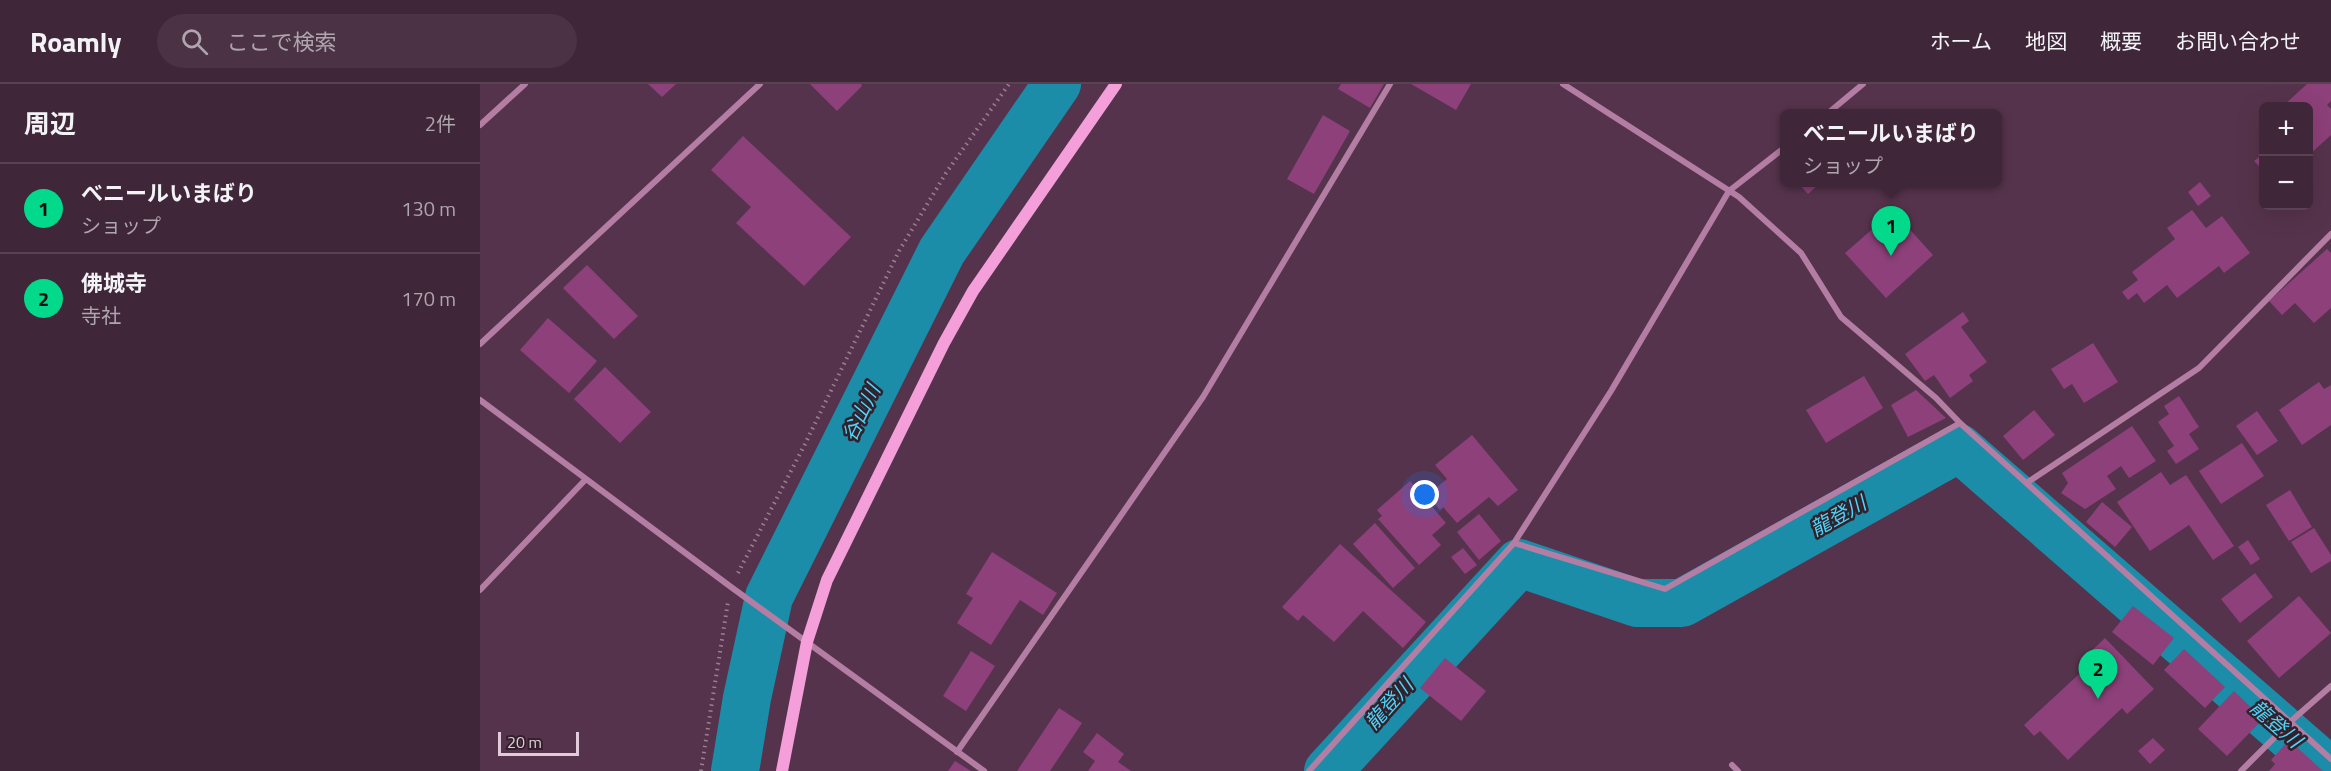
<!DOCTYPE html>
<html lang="ja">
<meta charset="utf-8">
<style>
:root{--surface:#402639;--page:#4b3244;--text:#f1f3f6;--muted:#aea5ae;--line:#594353;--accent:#03d98b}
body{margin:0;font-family:"Titillium Web","Noto Sans JP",sans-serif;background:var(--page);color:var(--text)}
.controls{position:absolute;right:18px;top:18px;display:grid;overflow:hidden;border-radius:9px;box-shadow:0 6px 24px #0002}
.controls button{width:54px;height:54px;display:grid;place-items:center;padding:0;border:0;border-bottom:2px solid var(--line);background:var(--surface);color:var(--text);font:30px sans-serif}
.scale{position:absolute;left:18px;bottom:15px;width:81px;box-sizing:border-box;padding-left:6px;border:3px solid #e1cbd9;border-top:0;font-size:16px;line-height:21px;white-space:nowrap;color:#e1cbd9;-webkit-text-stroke:4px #32212c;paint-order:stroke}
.you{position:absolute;left:945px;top:411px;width:21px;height:21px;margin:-15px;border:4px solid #fff;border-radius:50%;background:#1a73e8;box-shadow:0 0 0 9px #1a73e833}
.badge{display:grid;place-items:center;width:39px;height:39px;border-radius:50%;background:var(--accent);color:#111;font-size:20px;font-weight:700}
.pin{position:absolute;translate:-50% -50px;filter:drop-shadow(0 2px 3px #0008)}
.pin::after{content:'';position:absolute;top:32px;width:21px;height:18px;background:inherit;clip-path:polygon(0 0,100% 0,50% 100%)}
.popup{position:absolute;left:1300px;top:25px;width:222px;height:78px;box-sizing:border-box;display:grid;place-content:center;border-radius:9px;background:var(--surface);filter:drop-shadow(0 2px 4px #0005);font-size:20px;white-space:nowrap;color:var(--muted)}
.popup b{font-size:22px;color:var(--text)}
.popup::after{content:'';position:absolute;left:50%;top:100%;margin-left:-12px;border:12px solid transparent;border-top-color:var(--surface)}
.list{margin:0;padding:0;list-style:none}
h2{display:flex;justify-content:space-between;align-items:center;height:78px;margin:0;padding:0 24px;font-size:26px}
h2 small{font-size:20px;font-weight:400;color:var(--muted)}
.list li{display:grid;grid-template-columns:39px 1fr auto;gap:18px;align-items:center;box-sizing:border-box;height:90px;padding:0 24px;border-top:2px solid var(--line)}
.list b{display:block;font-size:22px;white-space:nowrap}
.list p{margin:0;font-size:20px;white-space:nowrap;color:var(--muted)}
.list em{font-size:20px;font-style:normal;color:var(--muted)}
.icon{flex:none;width:33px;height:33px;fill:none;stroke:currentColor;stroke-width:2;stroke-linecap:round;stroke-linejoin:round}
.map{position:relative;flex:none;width:1851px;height:687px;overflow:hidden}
header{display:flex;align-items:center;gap:36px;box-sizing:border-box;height:84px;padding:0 30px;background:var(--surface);border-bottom:2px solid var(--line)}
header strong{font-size:28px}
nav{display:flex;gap:33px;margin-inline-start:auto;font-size:21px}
.search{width:420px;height:54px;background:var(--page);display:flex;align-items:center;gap:15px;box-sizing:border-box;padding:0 21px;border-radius:33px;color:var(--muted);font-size:22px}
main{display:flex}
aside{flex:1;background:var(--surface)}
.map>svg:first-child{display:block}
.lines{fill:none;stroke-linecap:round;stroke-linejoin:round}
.river{stroke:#1c8da8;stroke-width:48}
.building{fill:#8d4079}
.path{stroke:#9c7f93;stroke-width:4;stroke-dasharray:1.5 4.5;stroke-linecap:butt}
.street{stroke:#b47da3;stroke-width:6}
.secondary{stroke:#f49eda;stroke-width:12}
.labels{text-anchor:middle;stroke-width:5;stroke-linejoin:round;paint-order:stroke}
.water-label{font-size:20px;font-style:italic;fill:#4cd5f8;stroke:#32212c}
</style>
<header>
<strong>Roamly</strong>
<div class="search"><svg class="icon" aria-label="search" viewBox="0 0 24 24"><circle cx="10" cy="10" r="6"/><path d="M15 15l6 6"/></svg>ここで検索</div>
<nav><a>ホーム</a><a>地図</a><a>概要</a><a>お問い合わせ</a></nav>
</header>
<main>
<aside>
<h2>周辺<small>2件</small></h2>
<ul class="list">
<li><span class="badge">1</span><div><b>べニールいまばり</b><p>ショップ</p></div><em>130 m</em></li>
<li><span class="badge">2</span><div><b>佛城寺</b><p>寺社</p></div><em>170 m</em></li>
</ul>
</aside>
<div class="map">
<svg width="1851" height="687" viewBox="0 0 1851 687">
<rect width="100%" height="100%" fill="#56334c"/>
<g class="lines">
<path class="river" d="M255,687l12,-73 22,-101 173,-346 115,-167
M848,687l191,-208 118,40h45l277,-155 371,323"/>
</g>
<path class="building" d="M168,0h28l-14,13z
M330,0h51l1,2 -25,25z
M861,0h43l-14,24 -32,-19z
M931,0h60l-15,26z
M1827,0h24v17l-4,4 4,4v26l-23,21v-50h-25z
M843,31l27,16 -36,63 -27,-15z
M263,52l108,101 -47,49 -68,-63 15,-16 -40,-37z
M1784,69v18l-10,-10z
M1317,98h24l-13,12z
M1720,98l11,14 -13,10 -10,-14z
M1712,126l14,18 16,-12 28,37 -26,20 -5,-7 -42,32 -10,-13 -23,18 -7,-10 -9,7 -6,-8 16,-12 -6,-8 43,-33 -8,-11z
M1413,127l40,44 -47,43 -41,-45z
M1847,165l4,4v55l-17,15 -19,-20 -13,12 -13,-14z
M107,181l51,51 -24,23 -51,-51z
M1483,228l6,9 -8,6 26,35 -18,13 4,6 -23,17 -16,-23 -9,6 -20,-27z
M68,234l49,43 -28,32 -49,-43z
M1613,259l25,39 -34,21 -12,-19 -8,5 -13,-20z
M125,283l46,45 -31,31 -46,-44z
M1384,292l19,32 -57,35 -20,-33z
M1839,298l5,7 7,-4v40l-29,20 -23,-35z
M1436,306l30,28 -38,19 -17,-32z
M1699,312l20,31 -10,7 10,15 -23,15 -9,-13 7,-5 -16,-24 11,-8 -5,-8z
M1554,326l21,25 -32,25 -20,-24z
M1777,327l21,30 -21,14 -21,-29z
M1652,342l24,35 -27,17 -8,-12 -14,10 9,13 -31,20 -24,-16 7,-10 -6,-10z
M992,351l46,55 -20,16 -9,-9 -32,26 -14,-16 -3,3 -13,-15 20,-16 -12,-14z
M1762,359l22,33 -43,28 -22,-33z
M1681,388l9,13 16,-10 48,71 -21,14 -24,-35 -39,26 -33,-49z
M930,397l36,42 -14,12 9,10 -22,20 -41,-46 4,-3 -5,-6z
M1810,406l22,37 -23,14 -23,-36z
M1622,418l30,25 -17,20 -29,-25z
M999,430l22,27 -22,19 -22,-28z
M895,439l40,45 -22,20 -40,-44z
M1834,444l17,27v6l-20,12 -20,-31z
M1768,456l12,19 -9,6 -13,-18z
M860,460l86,78 -23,26 -40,-37 -29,31 -31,-27 -5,6 -16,-14z
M983,464l14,17 -12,9 -14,-17z
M512,468l65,41 -14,22 -23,-15 -29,45 -34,-22 16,-25 -7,-4z
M1775,489l18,24 -33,26 -19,-24z
M1819,512l32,37 -52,45 -32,-37z
M1653,522l41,32 -21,27 -41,-33z
M1625,554l49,51 -27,25 -5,-6 -54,52 -28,-29 -6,5 -10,-11 66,-61 -6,-6z
M1704,565l41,38 -20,21 -41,-38z
M491,567l24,15 -29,45 -23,-15z
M965,574l41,33 -25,30 -41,-33z
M1754,607l29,28 -36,37 -29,-27z
M579,624l23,15 -32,48h-33z
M617,649l27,21 -6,8 13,9h-43l7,-10 -12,-9z
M1673,654l12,12 -15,14 -12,-13z
M1809,656l34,31h-54l6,-7 -4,-4z
M475,677l16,10h-23z"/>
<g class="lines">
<path class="path" d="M258,489l67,-129 94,-193 47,-78 63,-89
M221,687l27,-169"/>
<path class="street" d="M1083,0l176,113 62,56 40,64 95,81 24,25 371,336
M1347,30l36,-30
M0,41l45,-41
M0,260l280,-260
M0,316l251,187 253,184
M1548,398l171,-114 132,-134
M1034,459l97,-152 118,-200 55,-43
M0,506l106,-111
M477,668l246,-355 187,-313
M1252,681l6,6
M829,687l205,-228 151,46 295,-166
M1761,687l49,-49 41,-36"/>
<path class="secondary" d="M302,687l25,-129 20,-62 117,-237 29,-52 143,-207"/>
</g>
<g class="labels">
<g class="water-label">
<text transform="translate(381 329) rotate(-64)" y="7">谷山川</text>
<text transform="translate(1358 432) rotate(-29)" y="7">龍登川</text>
<text transform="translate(909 620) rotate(-48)" y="7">龍登川</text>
<text transform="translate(1796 640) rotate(41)" y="7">龍登川</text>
</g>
</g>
</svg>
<div class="controls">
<button>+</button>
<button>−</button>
</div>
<div class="scale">20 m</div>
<div class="you"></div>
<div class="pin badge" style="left:1411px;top:172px">1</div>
<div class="popup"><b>べニールいまばり</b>ショップ</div>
<div class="pin badge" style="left:1618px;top:615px">2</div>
</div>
</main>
